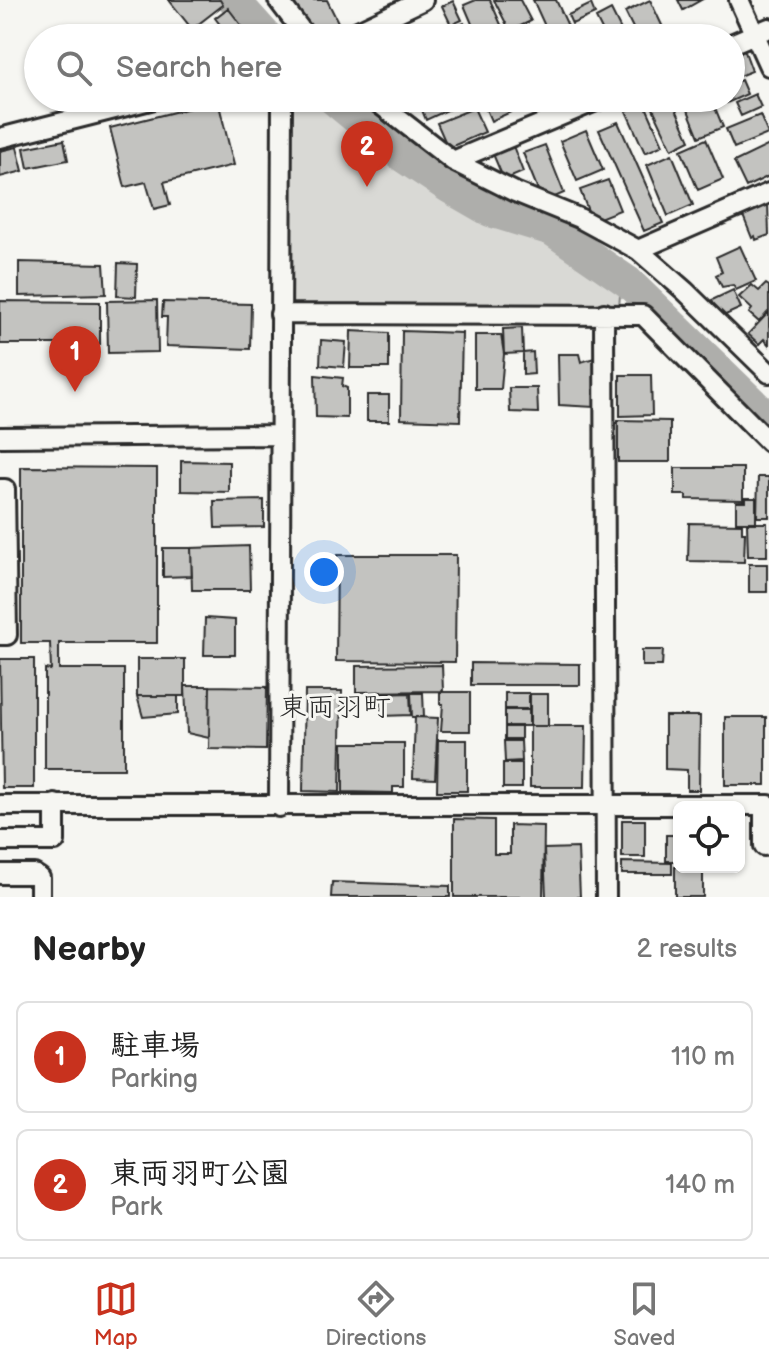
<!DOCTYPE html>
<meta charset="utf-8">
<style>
:root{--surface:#fff;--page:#f6f6f6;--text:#222;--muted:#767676;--line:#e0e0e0;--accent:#c8321e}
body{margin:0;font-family:"Balsamiq Sans","Klee One",sans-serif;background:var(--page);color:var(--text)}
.controls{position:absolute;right:24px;bottom:24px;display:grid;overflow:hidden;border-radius:12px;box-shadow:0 2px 6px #0004}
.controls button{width:72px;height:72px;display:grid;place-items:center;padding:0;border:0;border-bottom:2px solid var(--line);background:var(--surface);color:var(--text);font:40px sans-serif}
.you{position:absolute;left:324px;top:572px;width:28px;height:28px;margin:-20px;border:6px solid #fff;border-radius:50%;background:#1a73e8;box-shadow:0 0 0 12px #1a73e833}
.badge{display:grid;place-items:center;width:52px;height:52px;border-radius:50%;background:var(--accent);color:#fff;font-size:26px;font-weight:700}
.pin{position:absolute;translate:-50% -66px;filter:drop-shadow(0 2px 4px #0008)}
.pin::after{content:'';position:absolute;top:42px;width:28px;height:24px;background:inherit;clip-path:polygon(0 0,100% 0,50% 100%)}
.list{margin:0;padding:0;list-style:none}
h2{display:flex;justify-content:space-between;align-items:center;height:104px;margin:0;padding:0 32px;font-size:34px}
h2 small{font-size:26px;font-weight:400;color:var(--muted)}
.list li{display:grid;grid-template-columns:52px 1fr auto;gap:24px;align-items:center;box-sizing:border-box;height:112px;margin:0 16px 16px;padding:0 16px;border:2px solid var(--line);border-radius:12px}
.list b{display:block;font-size:30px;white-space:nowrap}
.list p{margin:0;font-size:26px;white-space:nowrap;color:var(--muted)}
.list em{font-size:26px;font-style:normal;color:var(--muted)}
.icon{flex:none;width:44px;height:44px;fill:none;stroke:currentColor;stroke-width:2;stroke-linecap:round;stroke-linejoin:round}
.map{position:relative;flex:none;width:769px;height:897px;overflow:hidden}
.search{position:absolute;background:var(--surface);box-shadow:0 2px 6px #0004;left:24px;right:24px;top:24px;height:88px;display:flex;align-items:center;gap:20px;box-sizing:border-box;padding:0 28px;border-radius:44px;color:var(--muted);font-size:30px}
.sheet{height:360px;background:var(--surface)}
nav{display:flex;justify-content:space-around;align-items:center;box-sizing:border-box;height:112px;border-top:2px solid var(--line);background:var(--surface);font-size:22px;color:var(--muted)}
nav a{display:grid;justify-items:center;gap:4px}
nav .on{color:var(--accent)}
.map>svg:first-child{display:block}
.green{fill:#d9d9d5;stroke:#828280;stroke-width:2}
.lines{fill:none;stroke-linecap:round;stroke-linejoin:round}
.river{stroke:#aeaeab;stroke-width:32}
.building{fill:#c3c3c0;stroke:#2b2b2b;stroke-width:2}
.minor-casing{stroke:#2b2b2b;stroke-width:24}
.minor{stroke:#f6f6f2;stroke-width:18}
.labels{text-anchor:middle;stroke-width:6;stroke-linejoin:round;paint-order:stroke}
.quarter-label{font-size:28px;fill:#2b2b2b;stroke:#f6f6f2}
</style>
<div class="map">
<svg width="769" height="897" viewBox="0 0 769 897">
<rect width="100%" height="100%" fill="#f6f6f2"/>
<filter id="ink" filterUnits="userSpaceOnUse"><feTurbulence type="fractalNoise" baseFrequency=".0125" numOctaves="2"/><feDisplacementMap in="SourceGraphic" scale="16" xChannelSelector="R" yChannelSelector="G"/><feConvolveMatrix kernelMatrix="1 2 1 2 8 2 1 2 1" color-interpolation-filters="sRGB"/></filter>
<g filter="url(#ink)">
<path class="green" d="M290,98h35l76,62 86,54 64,20 74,53 -5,8 -1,12 -332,-1z"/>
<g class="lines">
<path class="river" d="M234,0l34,38
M332,98l70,58 48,32 40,23 62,19 76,52 141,137"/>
</g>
<path class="building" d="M169,0h51l3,5 -31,24z
M293,0h34l11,22 -28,14z
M476,0h14l17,38h-29l-14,-33z
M494,0h26l11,21 -21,10z
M533,0h23l12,26 -19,9z
M650,0l18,38h-30l-13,-26z
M678,0h23l-18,10z
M453,1l9,19 -11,5 -9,-19z
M591,4l4,10 -23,10 -4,-9z
M228,8l23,30h-21l-15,-20z
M611,10l14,28h-19l-10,-20z
M464,23l7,15h-21l-3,-7z
M576,28l5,10h-25z
M744,49l8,22 -21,8v-24z
M741,80l6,14 -20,9 -2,-5h6v-14z
M755,94l6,13 -20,9 -6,-13z
M423,98h43l1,3 -41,19 -8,-20z
M481,98h26l6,13 -22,10z
M547,98h32l-26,12z
M665,98h6l19,42 -18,9 -21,-45z
M683,98h28l12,29 -24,10z
M218,101l16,64 -70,17 6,23 -16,4 -8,-27 -21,5 -15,-59z
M644,102l19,43 -18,8 -19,-42z
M474,108l11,24 -37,16 -11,-25z
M760,115l8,19 -34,14 -8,-19z
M618,122l45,101 -19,8 -45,-101z
M586,130l17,40 -26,11 -17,-40z
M706,139l17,40 -25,11 -17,-40z
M64,140l4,20 -40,8 -4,-20z
M545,145l19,48 -21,9 -20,-49z
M769,145v31l-23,11 -12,-25z
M513,146l10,26 -19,8 -11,-26z
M17,147l6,24 -23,6v-26z
M672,154l21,51 -25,11 -21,-51z
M608,180l12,30 -28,11 -12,-31z
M768,203l1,32 -13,5 -1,-4 -3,2 -10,-25z
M740,246l16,35 -20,9 -3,-5 -11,2 -6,-12 6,-3 -6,-15z
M19,262l85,2 2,30 -87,2z
M118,263l19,1 -1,33 -19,-1z
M766,284l3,2v25l-10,11 -10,-9 3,-4 -13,-12 13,-12 7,6z
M733,290l8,18 -22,10 -7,-18z
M157,300l1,52 -50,1 -1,-52z
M0,301l100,1v42h-100z
M163,302l88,2 -1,45 -84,-3 1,-29h-5z
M769,312v33l-5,-6 -5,5 -11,-10z
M522,328l1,25 -19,1 -1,-25z
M351,331l38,2v35h-39z
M402,331l60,2 -2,88 -59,-2z
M475,335h26l3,19 -3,35h-26z
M321,340l25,2 -2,25 -24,-2z
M533,352l1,22 -11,1v-22z
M558,354h21l2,8 13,-4v49l-35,-2z
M315,375l28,3 -1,8 5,2v30l-31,-1z
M620,375h31l1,40 -32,1z
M509,388h28l1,25 -28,-1z
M367,395h22v26h-22z
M618,420l52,1v41h-52z
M181,461l48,1v30l-48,-1z
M21,467l136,1v175h-98v26h65v100h-79v-100l6,1 -1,-27h-29z
M675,468h68v32l-57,-1v-4h-11z
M758,477h11v40h-12z
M745,498h11v24h-20v-20h9z
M264,500v27l-49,1 -1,-27z
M689,523l53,1v8h3l-1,30 -56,-1z
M747,523h20v33h-19z
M249,546l1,44h-58l-1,-42z
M163,548h28l1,28 -29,1z
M337,555h119l-1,107 -119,-1z
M749,564h18v28h-18z
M205,618l30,2v35h-31z
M642,650h21l-1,16h-20z
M0,659h34v129h-32z
M137,659h48v37h-48z
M471,663l109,1v21h-109z
M442,665l1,26 -87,1v-26z
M185,686h25l-1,52 -22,-5z
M210,686l57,1 -1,63 -57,-1z
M305,691h37l-2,101 -37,-1z
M440,692h30v39h-29l2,-27h-3z
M410,693l1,22 -30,1v-22z
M411,693h12l1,24h-12z
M505,693h24v16h-24z
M530,694h18v32h-18z
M137,696h41v18l-35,3z
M505,710h24v16h-24z
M665,716h35l-1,74h-12v-20l-22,-1z
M415,717l23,1 -3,61 -22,-1z
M725,717h41v68h-41z
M530,726h56l-1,61h-55z
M505,727h16v12h-16z
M438,740h29v51h-30z
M504,741h17l1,20 -17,1z
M343,743h61v44h-11v6l-50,-1z
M503,763h19v25h-19z
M454,819l40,1v34h16v-29l34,1 -1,71h-89z
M622,820h23v37h-23z
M666,835h13v26h-13z
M578,848l2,49h-34l-2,-48z
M622,862l50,1v11h-50z
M675,867h28v30h-28z
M332,882l118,4v11h-119z"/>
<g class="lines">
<g class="minor-casing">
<path id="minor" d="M278,0l29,38
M739,0l30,66
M343,38l80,-38
M731,44l38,-16
M372,98l81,63 62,31 64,26 59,32 47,41 84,82
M0,138l158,-40
M453,161l150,-63
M638,250l131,-57
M604,313l2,584
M280,314l363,1 126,127
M0,437l279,-2
M0,489h5l2,146h-7
M0,805h769
M279,807l3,-709
M0,841h55v-37
M764,846v-41
M0,874h34l6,4v19"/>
</g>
<use href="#minor" class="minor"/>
</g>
</g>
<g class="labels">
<g class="quarter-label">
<text x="335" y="716">東両羽町</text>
</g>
</g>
</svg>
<div class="controls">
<button><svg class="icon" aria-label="locate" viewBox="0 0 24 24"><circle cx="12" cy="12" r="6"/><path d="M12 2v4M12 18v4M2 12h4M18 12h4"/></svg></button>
</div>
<div class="you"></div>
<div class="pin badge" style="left:75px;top:392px">1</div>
<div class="pin badge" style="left:367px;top:187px">2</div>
<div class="search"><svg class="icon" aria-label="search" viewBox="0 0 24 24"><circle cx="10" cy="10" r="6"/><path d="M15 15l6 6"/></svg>Search here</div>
</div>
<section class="sheet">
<h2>Nearby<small>2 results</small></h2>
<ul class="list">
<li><span class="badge">1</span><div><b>駐車場</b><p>Parking</p></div><em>110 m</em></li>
<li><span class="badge">2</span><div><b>東両羽町公園</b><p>Park</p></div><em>140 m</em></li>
</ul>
</section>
<nav>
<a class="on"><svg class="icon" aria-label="map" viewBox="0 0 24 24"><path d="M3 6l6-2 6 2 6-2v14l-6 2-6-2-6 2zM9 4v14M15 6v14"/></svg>Map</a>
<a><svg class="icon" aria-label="directions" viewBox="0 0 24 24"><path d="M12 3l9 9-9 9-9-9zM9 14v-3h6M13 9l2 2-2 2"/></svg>Directions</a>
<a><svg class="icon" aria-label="saved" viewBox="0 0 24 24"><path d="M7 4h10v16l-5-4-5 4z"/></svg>Saved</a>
</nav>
